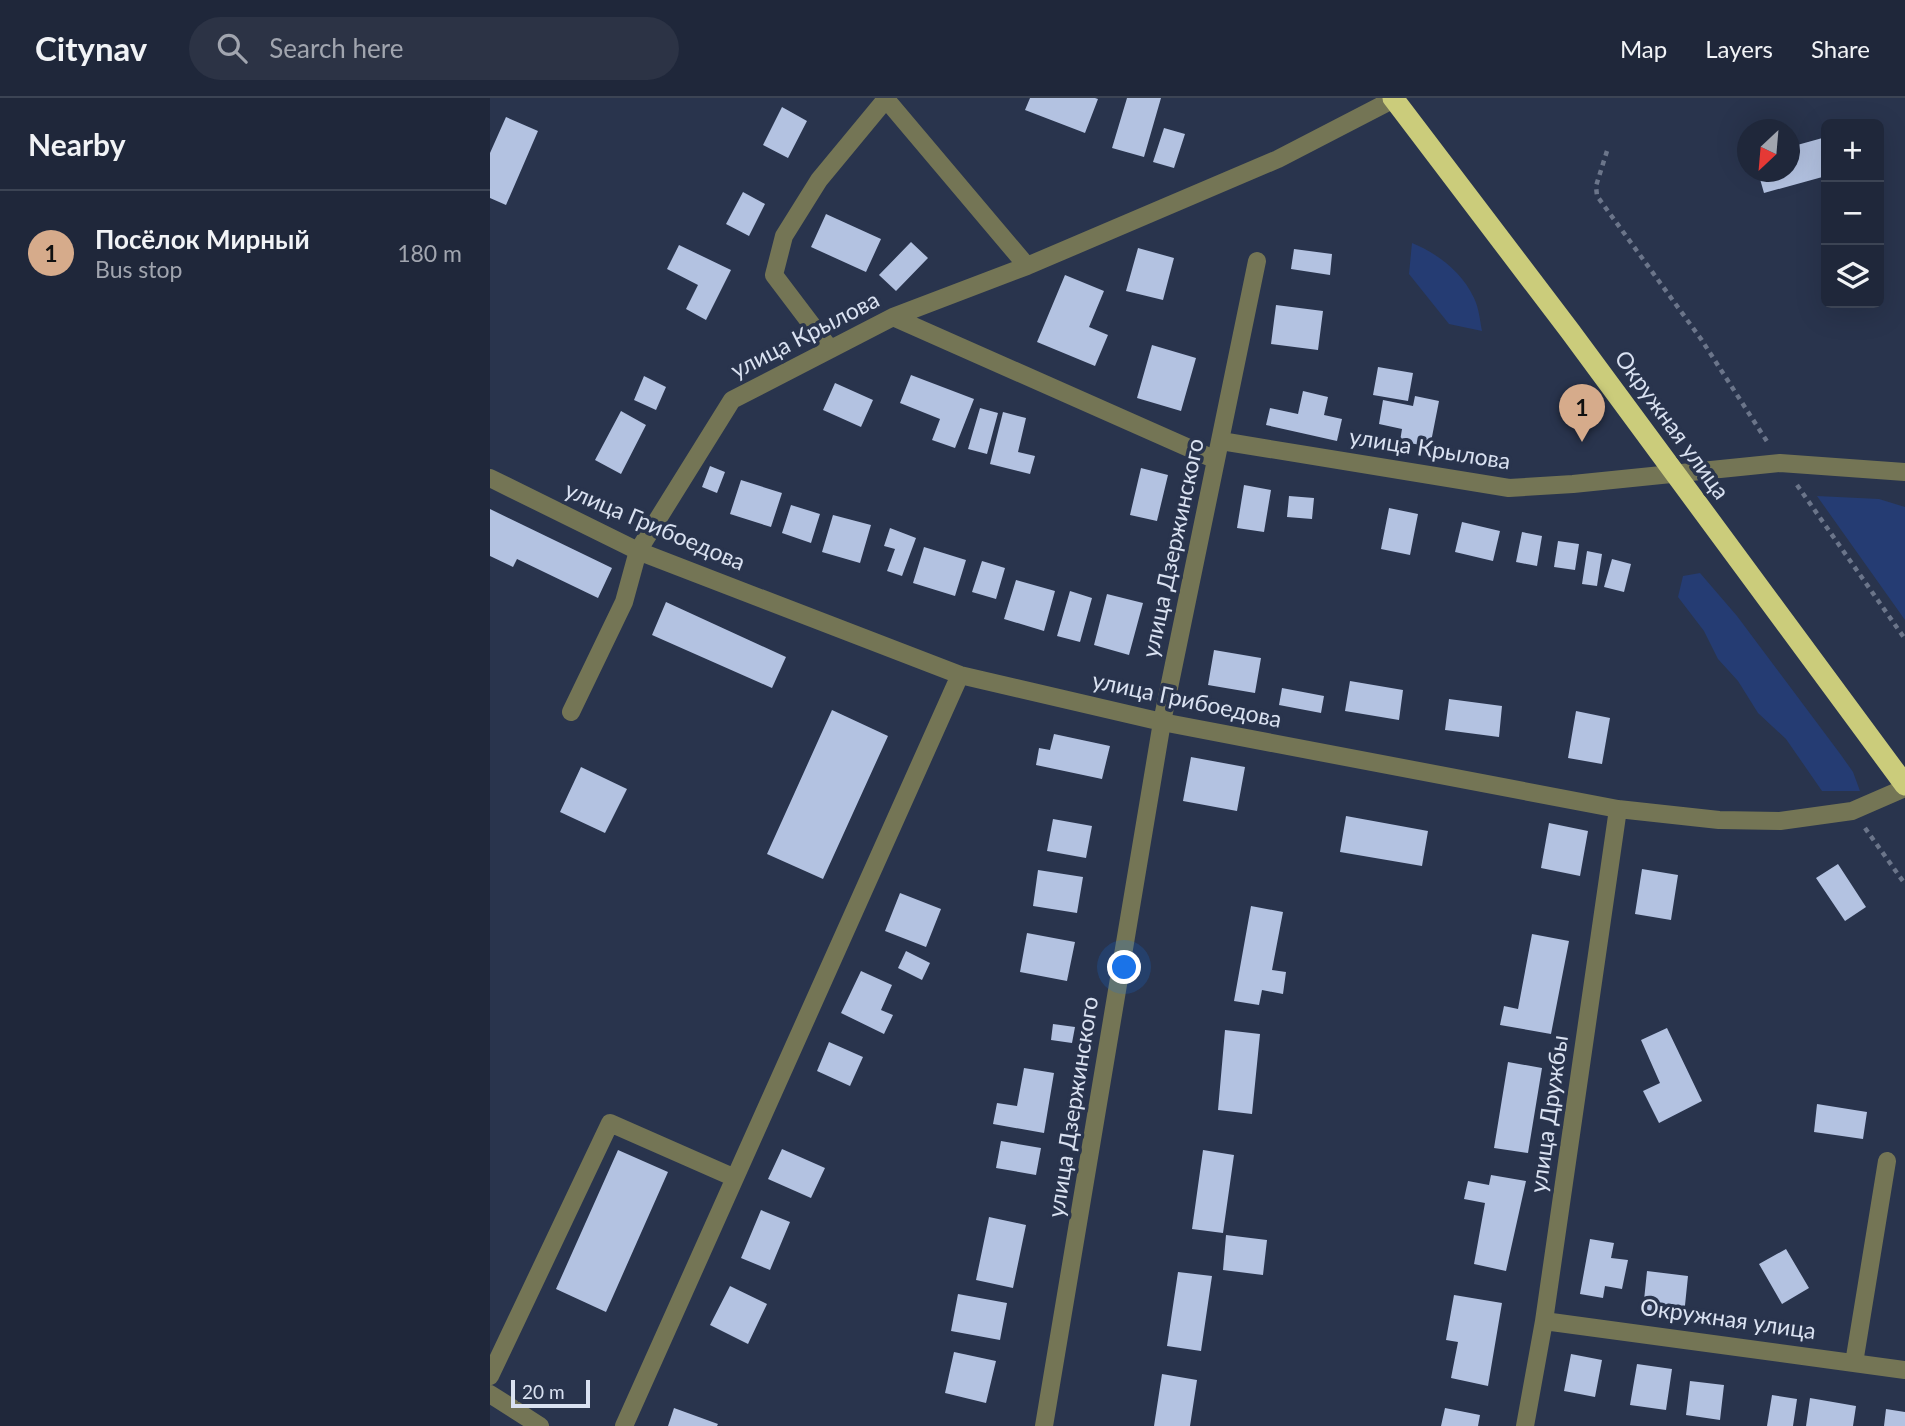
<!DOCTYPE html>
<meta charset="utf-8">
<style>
:root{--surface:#1f273a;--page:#2c3345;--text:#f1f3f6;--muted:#a1a5af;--line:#3c4454;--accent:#d6ab8b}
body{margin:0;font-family:Lato,sans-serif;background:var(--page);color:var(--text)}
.controls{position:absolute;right:21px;top:21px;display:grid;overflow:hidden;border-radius:10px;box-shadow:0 7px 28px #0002}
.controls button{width:63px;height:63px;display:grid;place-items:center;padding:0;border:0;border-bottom:2px solid var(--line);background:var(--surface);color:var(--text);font:35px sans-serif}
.compass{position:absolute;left:1247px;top:21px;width:63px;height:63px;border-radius:50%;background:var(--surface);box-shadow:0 7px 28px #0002;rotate:206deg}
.scale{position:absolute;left:21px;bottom:18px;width:79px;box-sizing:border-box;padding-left:7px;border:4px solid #d9e1f1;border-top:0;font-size:19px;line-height:24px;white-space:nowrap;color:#d9e1f1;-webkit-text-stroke:5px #29344d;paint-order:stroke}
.you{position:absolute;left:635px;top:870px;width:24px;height:24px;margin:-18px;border:5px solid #fff;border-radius:50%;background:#1a73e8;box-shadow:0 0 0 10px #1a73e833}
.badge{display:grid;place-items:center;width:46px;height:46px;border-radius:50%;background:var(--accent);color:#111;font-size:23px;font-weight:700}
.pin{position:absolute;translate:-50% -58px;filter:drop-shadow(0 2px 4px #0008)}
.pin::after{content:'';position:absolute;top:37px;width:24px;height:21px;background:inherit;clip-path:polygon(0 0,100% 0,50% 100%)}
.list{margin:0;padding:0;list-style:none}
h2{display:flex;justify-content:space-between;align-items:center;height:91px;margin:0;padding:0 28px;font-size:30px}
h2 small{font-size:23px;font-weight:400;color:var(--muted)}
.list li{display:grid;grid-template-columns:46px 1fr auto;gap:21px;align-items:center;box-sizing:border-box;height:126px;padding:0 28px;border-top:2px solid var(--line)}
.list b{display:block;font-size:26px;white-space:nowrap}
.list p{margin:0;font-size:23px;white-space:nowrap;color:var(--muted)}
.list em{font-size:23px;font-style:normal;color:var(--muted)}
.icon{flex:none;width:38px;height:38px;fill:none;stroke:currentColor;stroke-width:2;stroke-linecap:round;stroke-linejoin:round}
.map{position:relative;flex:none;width:1415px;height:1328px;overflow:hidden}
header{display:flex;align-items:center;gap:42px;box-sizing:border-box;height:98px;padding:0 35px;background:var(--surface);border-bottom:2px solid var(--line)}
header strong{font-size:33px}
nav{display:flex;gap:38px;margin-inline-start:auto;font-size:24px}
.search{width:490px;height:63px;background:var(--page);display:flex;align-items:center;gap:18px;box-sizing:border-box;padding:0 24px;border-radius:38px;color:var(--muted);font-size:26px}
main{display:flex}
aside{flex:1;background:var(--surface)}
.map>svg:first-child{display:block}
.green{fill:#253c73}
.building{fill:#b3c2e1}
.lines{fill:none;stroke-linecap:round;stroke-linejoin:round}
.path{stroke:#6b758a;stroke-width:4.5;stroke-dasharray:5 5;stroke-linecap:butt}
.minor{stroke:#747555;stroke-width:18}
.highway{stroke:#cbcc7b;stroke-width:21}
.labels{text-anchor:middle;stroke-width:7;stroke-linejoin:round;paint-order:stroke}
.street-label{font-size:23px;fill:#d9e1f1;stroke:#29344d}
</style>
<header>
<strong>Citynav</strong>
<div class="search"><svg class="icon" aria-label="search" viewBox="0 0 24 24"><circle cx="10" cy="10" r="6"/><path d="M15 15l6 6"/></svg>Search here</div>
<nav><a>Map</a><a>Layers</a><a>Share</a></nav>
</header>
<main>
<aside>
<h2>Nearby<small></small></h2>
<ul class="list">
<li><span class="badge">1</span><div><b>Посёлок Мирный</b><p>Bus stop</p></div><em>180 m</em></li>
</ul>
</aside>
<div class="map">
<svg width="1415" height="1328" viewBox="0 0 1415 1328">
<rect width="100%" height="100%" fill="#29344d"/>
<path class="green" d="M922,145c25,10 50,29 62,55 5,10 6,23 8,33l-33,-7 -40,-50z
M1327,398l62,3 26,8v113z
M1210,475l37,43 104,139 12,17 7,19h-38l-36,-52 -28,-26 -20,-32 -20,-22 -14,-28 -26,-34 5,-21z"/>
<path class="building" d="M540,0h65l3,1 -13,34 -60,-23z
M637,0h34l-17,59 -32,-9z
M292,9l25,14 -19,37 -25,-13z
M16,19l32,14 -32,74 -16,-7v-45z
M674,30l21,6 -11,34 -21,-6z
M1336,39v39l-62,17 -6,-21h32v-25z
M253,94l22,12 -16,32 -23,-12z
M336,116l55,25 -15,33 -55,-25z
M421,144l17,16 -32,33 -17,-16z
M189,147l52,25 -25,50 -20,-11 12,-24 -31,-16z
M648,150l36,10 -11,42 -37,-9z
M804,151l38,5 -2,21 -39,-6z
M575,177l39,16 -15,36 19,8 -13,31 -58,-24z
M786,207l47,6 -5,39 -47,-6z
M662,247l44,13 -15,53 -44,-13z
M888,269l35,6 -5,28 -35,-6z
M421,277l63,24 -19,49 -23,-8 8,-21 -40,-16z
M154,278l22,11 -10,23 -22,-10z
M345,285l38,17 -12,27 -38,-17z
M813,293l25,6 -4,18 18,4 -5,22 -71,-16 4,-17 28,6z
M925,298l24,5 -9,46 -30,-6 2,-12 -23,-5 4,-24 30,6z
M490,310l18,5 -11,41 -19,-5z
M131,313l25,14 -25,49 -26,-14z
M513,314l23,6 -8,34 17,4 -5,18 -40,-10z
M220,368l15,6 -8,21 -15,-6z
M651,370l27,7 -11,46 -27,-6z
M251,382l41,13 -11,34 -41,-13z
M754,387l27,5 -7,42 -27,-4z
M799,398l25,2 -2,21 -25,-2z
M301,407l29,9 -9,29 -29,-10z
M899,410l29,6 -8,41 -29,-6z
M0,411l122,59 -14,30 -81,-39 -4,8 -23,-11z
M343,417l38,10 -11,38 -38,-11z
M972,424l38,9 -7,30 -38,-9z
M400,430l26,10 -14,38 -15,-5 8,-22 -11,-3z
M1032,434l20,4 -5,30 -21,-4z
M1068,443l21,3 -4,26 -21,-3z
M434,449l42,13 -11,36 -42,-13z
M1097,453l15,3 -5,32 -15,-2z
M1122,461l19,5 -7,28 -20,-5z
M492,463l23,7 -9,31 -24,-7z
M526,482l39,11 -11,40 -40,-12z
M580,493l22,7 -12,44 -23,-6z
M617,496l36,9 -14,52 -35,-10z
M176,504l120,55 -14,31 -120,-53z
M724,552l47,8 -6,35 -47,-8z
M860,583l53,9 -4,30 -54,-9z
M792,590l42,8 -3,17 -42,-8z
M959,601l53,7 -3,31 -54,-7z
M342,612l56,26 -65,143 -56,-25z
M1086,613l34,7 -8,46 -34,-6z
M564,636l56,12 -8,33 -66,-14 3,-17 11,2z
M701,659l54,10 -8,44 -54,-10z
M91,669l46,22 -22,44 -45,-21z
M856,718l82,15 -6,35 -82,-14z
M563,721l39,7 -6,32 -39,-7z
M1059,725l39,8 -8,45 -39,-8z
M1348,766l28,43 -21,14 -29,-43z
M1152,771l36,6 -7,45 -36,-6z
M548,772l45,7 -6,36 -44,-7z
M410,795l41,16 -15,38 -41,-16z
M761,808l32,6 -11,58 14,2 -3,22 -21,-4 -3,15 -25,-4z
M537,835l48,9 -8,39 -47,-9z
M1042,836l37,7 -18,93 -51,-9 4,-19 14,3z
M416,853l24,12 -8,17 -24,-12z
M371,873l31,14 -11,25 12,5 -9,19 -43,-21z
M563,926l22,3 -3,16 -21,-3z
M1177,930l35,73 -43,22 -16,-32 17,-8 -19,-43z
M735,932l35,4 -8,80 -34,-4z
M339,944l34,15 -13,29 -33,-15z
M1018,964l34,6 -14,85 -34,-5z
M534,970l30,5 -10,60 -51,-9 4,-21 20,3z
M1327,1006l50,8 -4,27 -49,-7z
M511,1043l40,7 -5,27 -40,-7z
M292,1051l43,19 -14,30 -43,-19z
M128,1052l50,22 -62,140 -50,-23z
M713,1052l31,5 -11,78 -31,-4z
M1001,1077l35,6 -20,90 -32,-7 11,-61 -21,-4 4,-18 21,4z
M271,1112l29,12 -20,48 -29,-12z
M499,1119l37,8 -13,63 -37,-8z
M736,1137l41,5 -4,35 -40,-5z
M1100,1141l24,4 -3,15 17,2 -6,29 -17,-3 -2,12 -23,-4z
M1296,1151l23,39 -27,16 -23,-40z
M1157,1173l41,5 -4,39 -41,-5z
M688,1174l34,4 -11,75 -34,-5z
M240,1188l37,18 -19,40 -38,-19z
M468,1196l49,9 -7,37 -49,-9z
M964,1197l48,8 -14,83 -37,-8 7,-36 -12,-2z
M464,1254l42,9 -10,42 -41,-10z
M1081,1256l31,6 -7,37 -31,-6z
M1147,1266l35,5 -6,41 -36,-5z
M672,1276l35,6 -7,46h-36z
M1200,1283l34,4 -4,35 -34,-5z
M1282,1297l25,4 -4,27h-26z
M1320,1300l46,8 -3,20h-47z
M184,1310l44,16 -1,2h-49z
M955,1310l35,7 -2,11h-37z
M1396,1311l19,3v14h-21z"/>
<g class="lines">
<path class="path" d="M1117,53l-11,35 1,10 104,143 67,104
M1307,387l108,154
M1375,730l40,56"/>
<path class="minor" d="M395,0l142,168
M403,219l323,143
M340,251l-56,-74 10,-39 35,-56 67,-81
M731,343l288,47 64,-4 207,-21 125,9
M0,380l148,73 322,124 202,47 456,87 101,11 61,1 72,-10 53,-23
M81,614l53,-110 14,-51 94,-151 161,-83 134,-51 251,-107 116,-60
M1054,1223l361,49
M1364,1265l33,-202
M0,1278l120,-253 125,55
M0,1296l50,32
M134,1328l336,-751
M554,1328l118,-704 95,-461
M1035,1328l19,-105 74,-512"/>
<path class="highway" d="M903,0l177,233 335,454"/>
</g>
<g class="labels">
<g class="street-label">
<text transform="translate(315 237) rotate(-27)" y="8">улица Крылова</text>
<text transform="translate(1182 327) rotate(54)" y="8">Окружная улица</text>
<text transform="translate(940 351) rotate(9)" y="8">улица Крылова</text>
<text transform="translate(165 428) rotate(23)" y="8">улица Грибоедова</text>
<text transform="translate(683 450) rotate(-78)" y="8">улица Дзержинского</text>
<text transform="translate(697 602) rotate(12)" y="8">улица Грибоедова</text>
<text transform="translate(583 1009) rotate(-81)" y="8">улица Дзержинского</text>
<text transform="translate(1059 1016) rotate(-82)" y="8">улица Дружбы</text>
<text transform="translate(1238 1221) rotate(8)" y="8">Окружная улица</text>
</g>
</g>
</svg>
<div class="controls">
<button>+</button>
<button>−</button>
<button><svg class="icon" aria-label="layers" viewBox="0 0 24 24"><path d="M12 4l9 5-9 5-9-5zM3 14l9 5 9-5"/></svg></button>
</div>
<svg class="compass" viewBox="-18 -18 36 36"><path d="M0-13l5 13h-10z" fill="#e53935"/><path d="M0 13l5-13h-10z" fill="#a1a5af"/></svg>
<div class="scale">20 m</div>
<div class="you"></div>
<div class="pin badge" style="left:1092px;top:344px">1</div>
</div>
</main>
